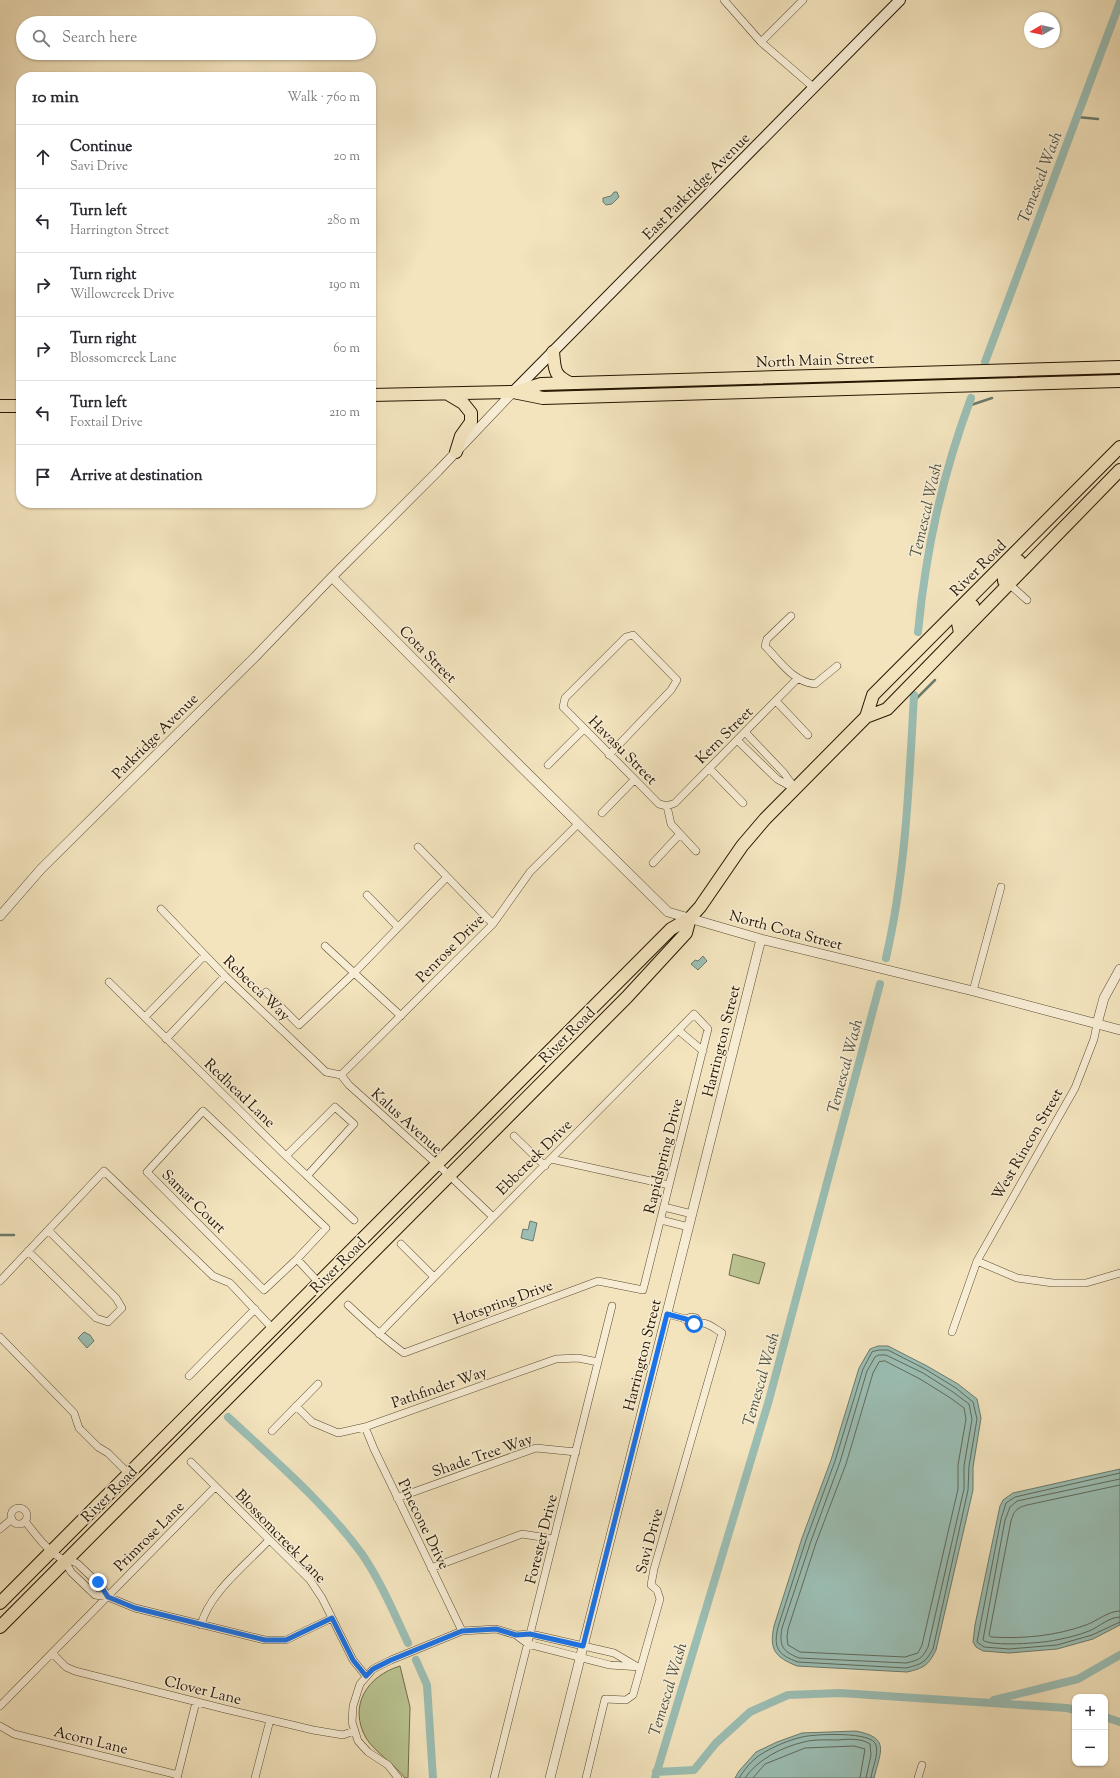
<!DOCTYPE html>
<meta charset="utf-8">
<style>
:root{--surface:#fff;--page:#f7f7f7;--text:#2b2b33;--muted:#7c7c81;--line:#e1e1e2}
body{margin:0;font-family:"Sorts Mill Goudy",serif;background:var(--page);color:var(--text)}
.controls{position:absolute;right:12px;bottom:12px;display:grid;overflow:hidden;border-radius:8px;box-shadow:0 1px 3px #0004}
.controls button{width:36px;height:36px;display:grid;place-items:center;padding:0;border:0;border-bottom:1px solid var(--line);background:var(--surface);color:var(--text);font:20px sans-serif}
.compass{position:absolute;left:1024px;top:12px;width:36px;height:36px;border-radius:50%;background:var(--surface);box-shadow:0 1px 3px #0004;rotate:261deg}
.stop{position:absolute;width:12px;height:12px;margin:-9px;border:3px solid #1a73e8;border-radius:50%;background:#fff}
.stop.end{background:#1a73e8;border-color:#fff;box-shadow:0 1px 4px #0008}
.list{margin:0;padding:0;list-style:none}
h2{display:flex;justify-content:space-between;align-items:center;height:52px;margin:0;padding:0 16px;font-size:17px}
h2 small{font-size:13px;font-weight:400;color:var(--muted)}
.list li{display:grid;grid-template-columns:26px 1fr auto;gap:12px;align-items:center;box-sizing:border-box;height:64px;padding:0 16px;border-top:1px solid var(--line)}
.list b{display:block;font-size:15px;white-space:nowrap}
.list p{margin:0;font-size:13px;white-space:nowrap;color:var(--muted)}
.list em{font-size:13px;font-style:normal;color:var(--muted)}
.icon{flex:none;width:22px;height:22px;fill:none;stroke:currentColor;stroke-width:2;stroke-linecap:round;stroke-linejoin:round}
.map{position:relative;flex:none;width:1120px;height:1778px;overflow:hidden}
.search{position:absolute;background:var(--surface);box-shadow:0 1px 3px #0004;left:16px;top:16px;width:360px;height:44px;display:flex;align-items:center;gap:10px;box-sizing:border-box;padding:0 14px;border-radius:22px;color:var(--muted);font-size:15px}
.panel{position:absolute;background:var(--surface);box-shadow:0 1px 3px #0004;left:16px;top:72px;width:360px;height:436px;border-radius:16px}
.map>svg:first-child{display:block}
.green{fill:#bac492;stroke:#706d4a}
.water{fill:#9bbeb4;stroke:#6c7b6c}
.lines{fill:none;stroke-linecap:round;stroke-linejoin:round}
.shore{stroke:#606a5a;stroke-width:1}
.stream{stroke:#6c7b6c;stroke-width:2.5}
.canal{stroke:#9bbeb4;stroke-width:8}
.minor-casing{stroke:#594a30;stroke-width:8}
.tertiary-casing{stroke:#594a30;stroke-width:10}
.secondary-casing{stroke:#261601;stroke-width:12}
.primary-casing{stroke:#261601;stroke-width:14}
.minor{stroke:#f7edd5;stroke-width:7}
.tertiary{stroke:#f7edd5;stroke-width:9}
.secondary{stroke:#f7edd5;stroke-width:10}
.primary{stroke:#f3e4be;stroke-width:12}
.route{stroke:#1a73e8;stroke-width:5}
.labels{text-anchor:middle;stroke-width:3;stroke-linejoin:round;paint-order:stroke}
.street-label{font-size:15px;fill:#261601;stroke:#f7edd5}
.water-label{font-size:16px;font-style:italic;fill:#4f5140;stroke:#f7edd5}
</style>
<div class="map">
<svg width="1120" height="1778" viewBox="0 0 1120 1778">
<rect width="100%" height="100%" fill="#f3e4be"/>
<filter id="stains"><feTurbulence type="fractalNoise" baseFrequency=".005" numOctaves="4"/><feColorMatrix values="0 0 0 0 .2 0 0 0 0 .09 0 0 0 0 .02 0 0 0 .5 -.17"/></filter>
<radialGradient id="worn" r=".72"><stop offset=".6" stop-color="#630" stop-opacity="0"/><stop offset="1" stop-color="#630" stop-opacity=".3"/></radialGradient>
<path class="green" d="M733,1254l32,9 -6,21 -30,-9z
M400,1666l10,41 -2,71h-3c-10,-13 -31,-27 -39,-40 -18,-32 1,-62 34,-72z"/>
<path class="water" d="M614,192h3l2,5 -7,7 -6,1 -3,-3v-4l8,-2z
M703,956l4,5 -9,9 -7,-6 4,-4 3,1z
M530,1221l7,2 -4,18 -12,-3 2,-9 5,1z
M84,1332l6,3 4,6 -7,7 -9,-10z
M878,1346h10l39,20 31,18 19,15 4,19 -8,49v23l-37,160c-8,16 -12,18 -29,22l-110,-6c-22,-9 -28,-16 -23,-40l28,-88 29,-78 28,-92 11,-19z
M1120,1469v156l-27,14 -36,10 -48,4 -26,-2 -7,-4 -3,-5 2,-17 25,-119 3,-6 10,-7z
M856,1731c34,7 25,19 18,47h-139l4,-7 17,-19 21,-10 25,-9z"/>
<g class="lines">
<path class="shore" d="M879,1350h9l37,19 31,19 17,14 4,17 -8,47 -1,24 -35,159c-8,14 -11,15 -27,19l-108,-6c-20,-7 -25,-14 -20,-35l28,-87 29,-79 28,-92 9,-17z
M879,1355h7l37,18 30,19 16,12 3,15 -8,47v23l-36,158c-6,12 -9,13 -22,16l-107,-5c-17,-7 -20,-12 -17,-30l29,-87 29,-79 27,-91 8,-14z
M885,1361l35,18 29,18 15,11 2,11 -8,46v24l-36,156 -4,8 -13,4 -105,-5 -12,-7 -1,-8 1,-8 28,-86 30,-79 27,-91 6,-11z
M1120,1473l-105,24 -9,6 -5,16 -24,123 7,5 25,2 48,-4 35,-10 28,-13
M1120,1479l-103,22 -7,6 -5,13 -22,120c7,7 61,3 73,0 11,-2 23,-5 33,-9 10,-4 20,-14 31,-14
M1120,1485l-93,20c-11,3 -13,6 -16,16l-22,114 2,2c32,2 64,-1 95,-12 11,-4 22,-14 34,-14
M739,1778c5,-8 13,-18 21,-23 12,-8 29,-15 42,-18 12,-3 71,-6 74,8 3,10 -4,23 -5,33
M745,1778c13,-19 37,-31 59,-36 10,-3 23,-2 34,-2 10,-1 23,-2 32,4l1,11 -5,23
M753,1778l12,-14 40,-16 49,-2 11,3 -5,29"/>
<path class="stream" d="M1077,117l21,2
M968,406l24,-8
M914,701l21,-21
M0,1235h14"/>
<path class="canal" d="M985,362l135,-360
M918,632c8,-83 24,-156 53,-234
M886,958c20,-87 23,-175 28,-263
M228,1417c46,43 96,85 134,137 19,28 32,59 46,89
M416,1660l11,25 6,93
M994,1700l84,-21 42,-24
M1105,1717l15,5
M656,1772l38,-2 22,-27 34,-31 38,-17 52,-2 227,15 8,2
M655,1778l114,-378 111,-416"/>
<g class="minor-casing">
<path id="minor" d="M724,0l37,42 52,45
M761,42l42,-42
M1009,584l18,16
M791,616l-24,23 -2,7c15,15 28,36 50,38l22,-18
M776,701l32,34
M745,732l39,41 10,14
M737,740l40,39 18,10
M609,755l62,-65 6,-10 -44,-45 -7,2 -61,61 -2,9 96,97 8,2
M548,765l36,-36
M709,768l34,35
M667,806l8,-3 122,-124
M667,806l4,18 25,27
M602,813l32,-33
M418,847l75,77
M653,863l27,-29
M367,895l31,32
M161,909l64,67 101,96 15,3
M325,946l76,70
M109,982l177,174 68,64
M973,991l28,-104
M266,992l33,33 55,-52 93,-96
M145,1017l60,-62
M678,1030l25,21
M166,1039l59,-63
M203,1111l123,117 -29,31 -33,31 -117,-118z
M514,1136l31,30
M286,1156l49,-49 19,17 -47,52
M551,1159l118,26
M664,1207l28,7
M492,1216l-43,-41 -100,-90 -8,-10 152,-151 37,-52 48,-48
M661,1220l28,7
M401,1244l33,33
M28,1251l68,67 12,4 14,-14 -6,-10 -68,-68
M297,1259l22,24
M977,1261l40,17 36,5h33l34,-10
M0,1281l104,-110 109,105 17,7 43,46
M348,1305c18,17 36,34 56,48l194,-72 45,9 65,-261 -14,-15c-105,107 -211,212 -315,320
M667,1314l19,5 5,-2 5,1 3,4
M952,1332l25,-71 98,-173 19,-49 3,-15
M0,1337l74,76 5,15 19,19 10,6 21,21
M189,1376l66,-67
M296,1406l16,16 26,11 27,-6 191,-68 22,-1 20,4
M365,1427l9,22 88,182
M272,1431l46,-47
M191,1462l119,118 12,18 31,62 13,16
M397,1498l139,-50 40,4
M11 1516a8 8 0 1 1 16 0a8 8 0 1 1-16 0Z
M25,1521c11,14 23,31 39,39 6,2 11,0 15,5l23,22 6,10
M0,1529l12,-10
M65,1561l6,11 24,23 13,2 27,11 130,32h21l46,-22
M431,1568l91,-34 32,5
M201,1625c8,-32 46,-61 68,-85
M516,1635l15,-1 83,19 22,13
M52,1653l14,14 9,4 150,38 88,21 30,5 11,-4
M0,1706l215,-219
M0,1726l14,8 164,41
M177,1778l19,-76
M255,1778l15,-58
M398,1778l-10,-13 -20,-13 -10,-11 -6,-19 1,-16 7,-22 13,-15 18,-9 71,-29 34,-2 20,6 12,9 82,21 31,2
M494,1778l118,-472
M586,1778l19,-79 21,1 7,-5 27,-96 -3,-9 -6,-5 3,-16 68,-236c-7,-4 -14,-11 -22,-10 -4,0 -6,2 -11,1l-3,-5
M918,1778l4,-13"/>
</g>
<g class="tertiary-casing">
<path id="tertiary" d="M332,577l173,174 163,161 93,27 212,52 147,39
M0,916l41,-47 214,-212 77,-80 106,-106 75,-79
M1097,1024l7,-26 16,-29
M550,1778l211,-839"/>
</g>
<g class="secondary-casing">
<path id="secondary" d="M513,392l387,-392"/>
</g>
<g class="primary-casing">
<path id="primary" d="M553,352c2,17 0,23 17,31
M515,392l26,-8 579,-17
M448,394l15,9 8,10v9l-10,14 -5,16
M371,395l142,-3 30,6 577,-17
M0,406h21
M1009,584l-5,-3v-5l15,-15
M960,633l-2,-10 15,-17
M866,717l7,-22 247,-248
M0,1603l671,-674 19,-11 10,-11 42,-61 23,-27 101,-102 21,-8 233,-239
M0,1627l627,-630 59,-64 4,-15"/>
</g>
<use href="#minor" class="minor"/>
<use href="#tertiary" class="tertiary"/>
<use href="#secondary" class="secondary"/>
<use href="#primary" class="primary"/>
</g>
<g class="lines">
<path class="route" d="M98,1582l10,15 27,11 130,32h21l46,-22 21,42 13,16 7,-7 18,-9 71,-29 34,-2 20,6 14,-1 53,12 84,-332 19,5 4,5h4"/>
</g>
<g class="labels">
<g class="street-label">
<text transform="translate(696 186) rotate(-45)" y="5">East Parkridge Avenue</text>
<text transform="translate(815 360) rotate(-2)" y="5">North Main Street</text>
<text transform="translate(978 568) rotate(-45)" y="5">River Road</text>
<text transform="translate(428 654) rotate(45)" y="5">Cota Street</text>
<text transform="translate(724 735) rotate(-45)" y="5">Kern Street</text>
<text transform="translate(155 736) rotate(-45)" y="5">Parkridge Avenue</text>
<text transform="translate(623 750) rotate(45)" y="5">Havasu Street</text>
<text transform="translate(786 930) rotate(15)" y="5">North Cota Street</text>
<text transform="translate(450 948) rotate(-45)" y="5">Penrose Drive</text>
<text transform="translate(257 988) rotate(44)" y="5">Rebecca Way</text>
<text transform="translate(567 1035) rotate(-45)" y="5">River Road</text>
<text transform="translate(721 1041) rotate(-76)" y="5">Harrington Street</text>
<text transform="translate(240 1093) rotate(44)" y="5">Redhead Lane</text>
<text transform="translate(407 1121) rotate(42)" y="5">Kalus Avenue</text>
<text transform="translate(1027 1144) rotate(-60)" y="5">West Rincon Street</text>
<text transform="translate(663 1156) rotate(-76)" y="5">Rapidspring Drive</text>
<text transform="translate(534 1157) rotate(-45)" y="5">Ebbcreek Drive</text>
<text transform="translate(194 1201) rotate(45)" y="5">Samar Court</text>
<text transform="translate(338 1265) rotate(-45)" y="5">River Road</text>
<text transform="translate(503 1302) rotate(-20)" y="5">Hotspring Drive</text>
<text transform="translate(642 1355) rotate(-76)" y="5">Harrington Street</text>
<text transform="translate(439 1387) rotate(-19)" y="5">Pathfinder Way</text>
<text transform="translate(482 1455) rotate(-19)" y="5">Shade Tree Way</text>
<text transform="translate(109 1494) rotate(-45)" y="5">River Road</text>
<text transform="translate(424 1524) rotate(64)" y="5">Pinecone Drive</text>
<text transform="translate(149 1536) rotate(-45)" y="5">Primrose Lane</text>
<text transform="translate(281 1536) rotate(46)" y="5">Blossomcreek Lane</text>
<text transform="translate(541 1539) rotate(-76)" y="5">Forester Drive</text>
<text transform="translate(649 1541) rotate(-75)" y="5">Savi Drive</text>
<text transform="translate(203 1690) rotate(14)" y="5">Clover Lane</text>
<text transform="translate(91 1740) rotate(14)" y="5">Acorn Lane</text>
</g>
<g class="water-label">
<text transform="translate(1039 177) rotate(-69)" y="6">Temescal Wash</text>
<text transform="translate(925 510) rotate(-77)" y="6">Temescal Wash</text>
<text transform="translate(844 1066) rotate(-75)" y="6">Temescal Wash</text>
<text transform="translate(760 1379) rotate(-74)" y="6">Temescal Wash</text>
<text transform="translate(667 1689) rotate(-73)" y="6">Temescal Wash</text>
</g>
</g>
<rect width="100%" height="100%" filter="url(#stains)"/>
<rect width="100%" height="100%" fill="url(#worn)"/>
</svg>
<div class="controls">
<button>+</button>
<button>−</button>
</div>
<svg class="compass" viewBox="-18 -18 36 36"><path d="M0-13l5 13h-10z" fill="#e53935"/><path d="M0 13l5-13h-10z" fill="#7c7c81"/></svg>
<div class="stop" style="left:694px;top:1324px"></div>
<div class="stop end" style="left:98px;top:1582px"></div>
<div class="search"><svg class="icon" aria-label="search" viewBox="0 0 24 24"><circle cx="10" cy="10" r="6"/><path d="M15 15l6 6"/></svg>Search here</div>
<section class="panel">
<h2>10 min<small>Walk · 760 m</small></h2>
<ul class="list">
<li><svg class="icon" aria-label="ahead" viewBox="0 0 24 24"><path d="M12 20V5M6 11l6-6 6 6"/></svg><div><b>Continue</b><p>Savi Drive</p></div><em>20 m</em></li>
<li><svg class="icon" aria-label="left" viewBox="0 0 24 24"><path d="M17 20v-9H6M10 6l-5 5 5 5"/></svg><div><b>Turn left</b><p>Harrington Street</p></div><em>280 m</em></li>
<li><svg class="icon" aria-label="right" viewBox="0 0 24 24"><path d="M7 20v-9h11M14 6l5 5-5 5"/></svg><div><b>Turn right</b><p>Willowcreek Drive</p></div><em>190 m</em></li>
<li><svg class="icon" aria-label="right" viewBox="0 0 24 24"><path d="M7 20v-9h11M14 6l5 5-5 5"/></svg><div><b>Turn right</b><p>Blossomcreek Lane</p></div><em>60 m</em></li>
<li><svg class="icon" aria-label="left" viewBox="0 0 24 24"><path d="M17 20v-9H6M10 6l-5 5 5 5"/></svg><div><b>Turn left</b><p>Foxtail Drive</p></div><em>210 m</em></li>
<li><svg class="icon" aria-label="arrive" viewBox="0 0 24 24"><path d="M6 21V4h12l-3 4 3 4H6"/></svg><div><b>Arrive at destination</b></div></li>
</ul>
</section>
</div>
